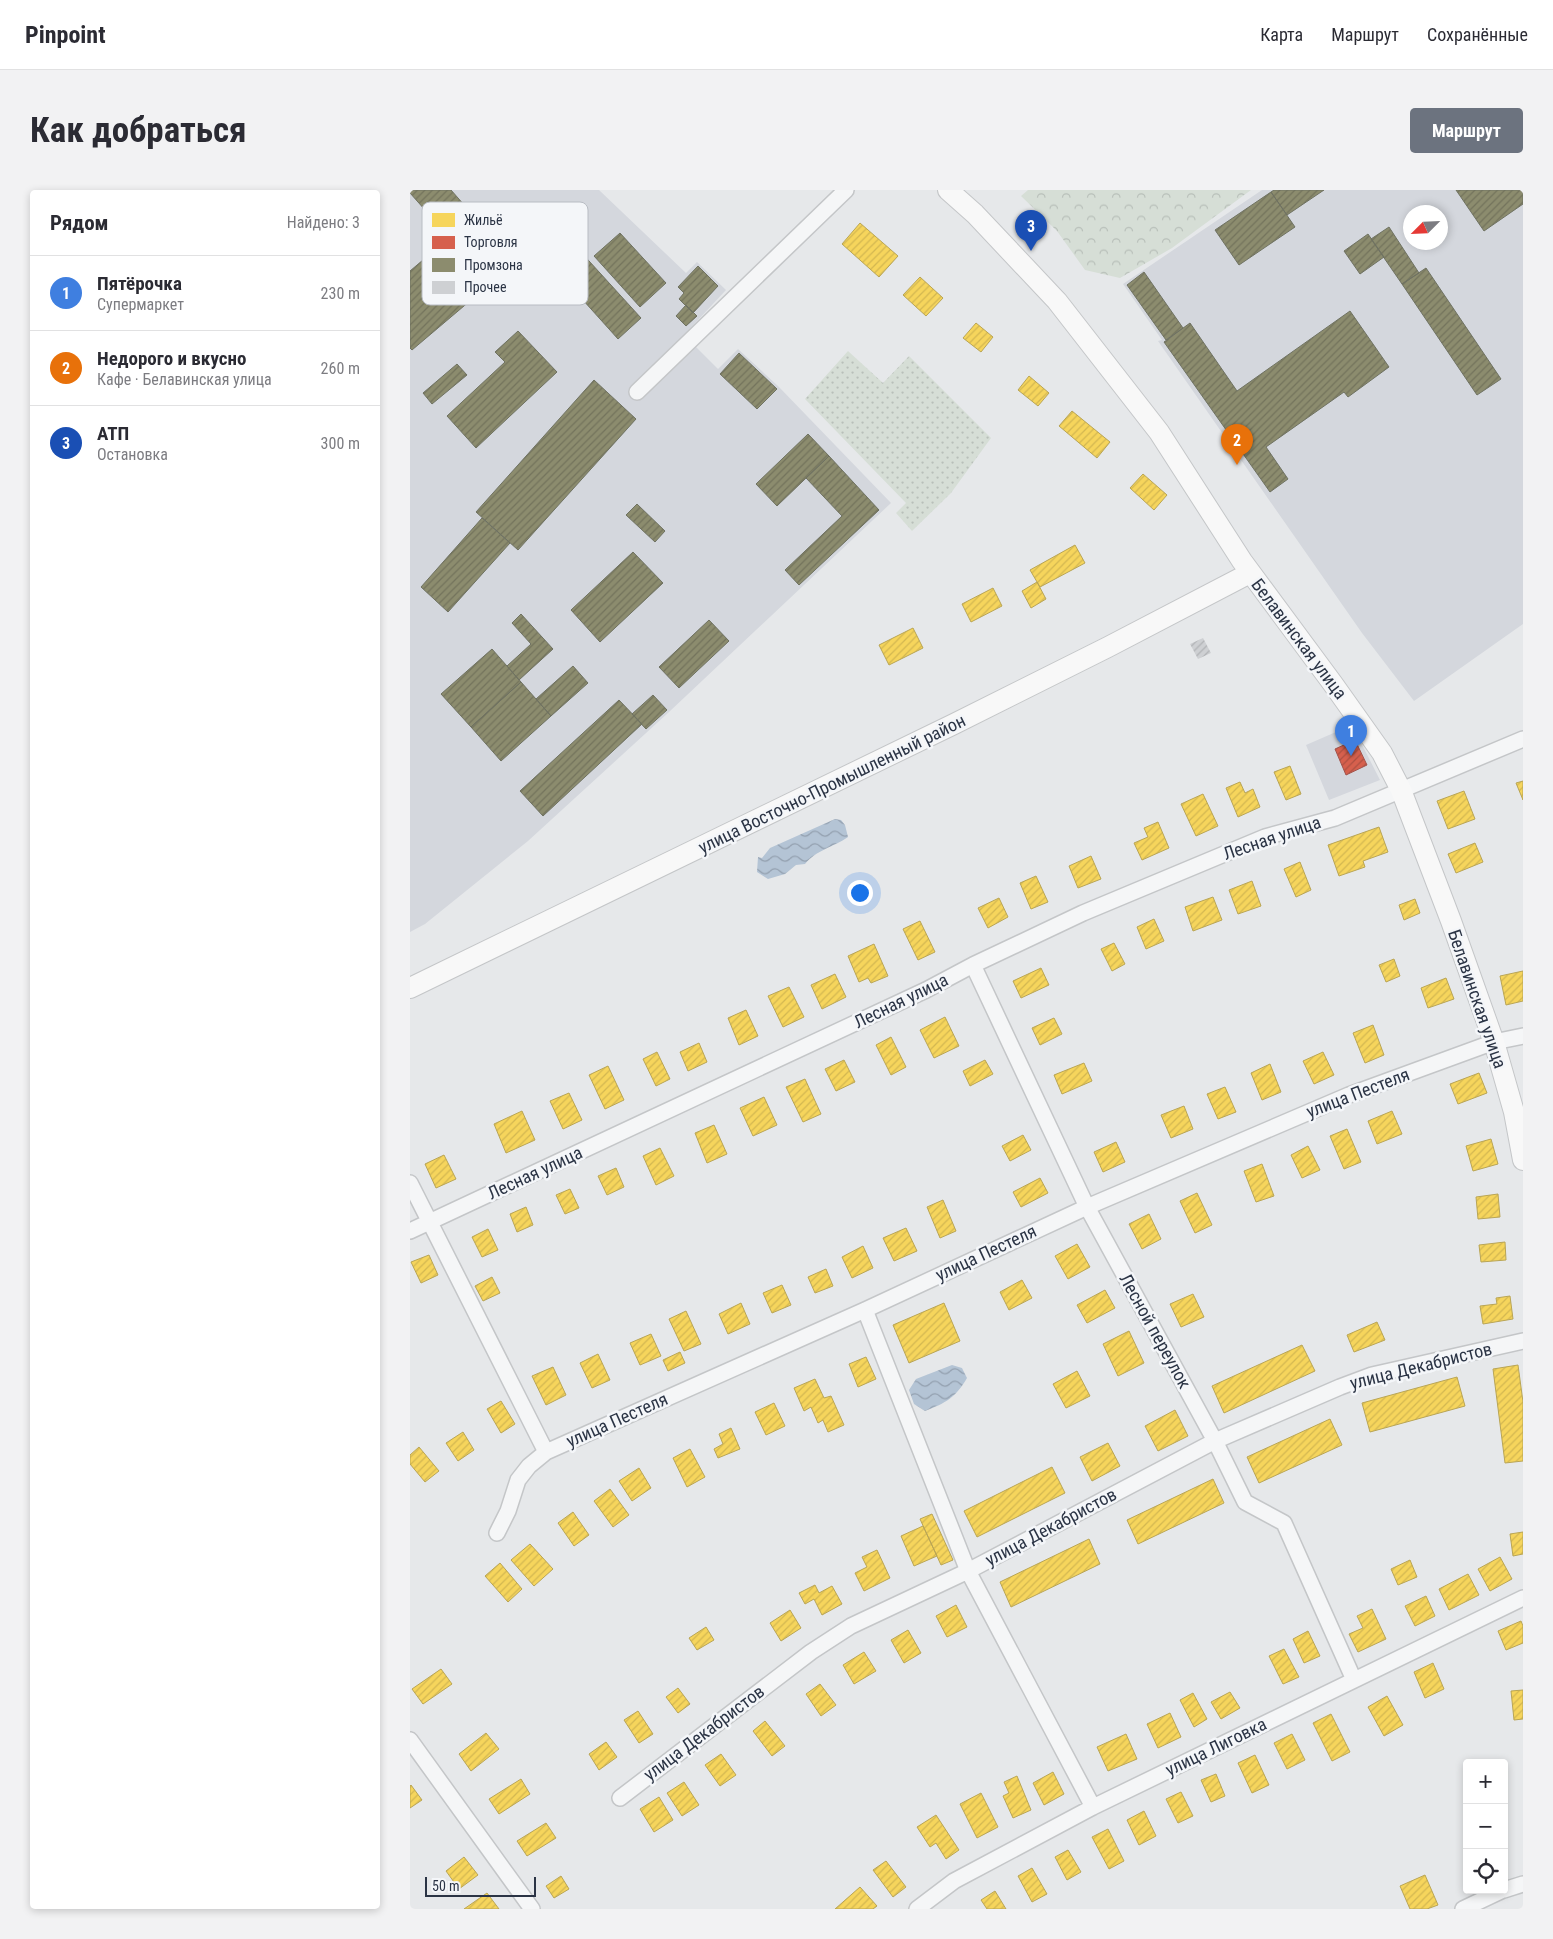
<!DOCTYPE html>
<html lang="ru">
<meta charset="utf-8">
<style>
:root{--surface:#fff;--page:#f2f2f3;--text:#2b2b33;--muted:#7c7c81;--line:#e1e1e2;--accent:#6c737f}
body{margin:0;font-family:"Roboto Condensed",sans-serif;background:var(--page);color:var(--text)}
.controls{position:absolute;right:15px;bottom:15px;display:grid;overflow:hidden;border-radius:5px;box-shadow:0 2px 8px #0003}
.controls button{width:45px;height:45px;display:grid;place-items:center;padding:0;border:0;border-bottom:1px solid var(--line);background:var(--surface);color:var(--text);font:25px sans-serif}
.compass{position:absolute;left:993px;top:15px;width:45px;height:45px;border-radius:50%;background:var(--surface);box-shadow:0 2px 8px #0003;rotate:246deg}
.scale{position:absolute;left:15px;bottom:12px;width:111px;box-sizing:border-box;padding-left:5px;border:2px solid #2b3445;border-top:0;font-size:14px;line-height:18px;white-space:nowrap;color:#2b3445;-webkit-text-stroke:4px #f4f6f9;paint-order:stroke}
.you{position:absolute;left:449px;top:702px;width:18px;height:18px;margin:-12px;border:4px solid #fff;border-radius:50%;background:#1a73e8;box-shadow:0 0 0 8px #1a73e833}
.badge{display:grid;place-items:center;width:32px;height:32px;border-radius:50%;background:var(--accent);color:#fff;font-size:16px;font-weight:700}
.pin{position:absolute;translate:-50% -41px;filter:drop-shadow(0 1px 2px #0008)}
.pin::after{content:'';position:absolute;top:26px;width:18px;height:15px;background:inherit;clip-path:polygon(0 0,100% 0,50% 100%)}
.list{margin:0;padding:0;list-style:none}
h2{display:flex;justify-content:space-between;align-items:center;height:65px;margin:0;padding:0 20px;font-size:21px}
h2 small{font-size:16px;font-weight:400;color:var(--muted)}
.list li{display:grid;grid-template-columns:32px 1fr auto;gap:15px;align-items:center;box-sizing:border-box;height:75px;padding:0 20px;border-top:1px solid var(--line)}
.list b{display:block;font-size:19px;white-space:nowrap}
.list p{margin:0;font-size:16px;white-space:nowrap;color:var(--muted)}
.list em{font-size:16px;font-style:normal;color:var(--muted)}
.icon{flex:none;width:28px;height:28px;fill:none;stroke:currentColor;stroke-width:2;stroke-linecap:round;stroke-linejoin:round}
.map{position:relative;flex:none;width:1113px;height:1719px;overflow:hidden;border-radius:5px}
header{display:flex;align-items:center;gap:30px;box-sizing:border-box;height:70px;padding:0 25px;background:var(--surface);border-bottom:1px solid var(--line)}
header strong{font-size:24px}
nav{display:flex;gap:28px;margin-inline-start:auto;font-size:18px}
.intro{display:flex;align-items:center;justify-content:space-between;box-sizing:border-box;height:120px;padding:0 30px}
h1{margin:0;font-size:35px}
.button{padding:12px 22px;border-radius:5px;background:var(--accent);color:#fff;font-size:18px;font-weight:700}
main{display:flex;gap:30px;padding:0 30px}
aside{flex:1;background:var(--surface);border-radius:5px;box-shadow:0 2px 8px #0003}
.map>svg:first-child{display:block}
.built{fill:#d4d7dd;fill-rule:evenodd}
.forest{fill:url(#forest-crowns)}
.garden{fill:url(#garden-dots)}
.water{fill:url(#water-waves)}
.homes{fill:url(#homes-hatch);stroke:#b9a555}
.shops{fill:url(#shops-hatch);stroke:#a3534b}
.industry{fill:url(#industry-hatch);stroke:#6f7262}
.building{fill:url(#building-hatch)}
.lines{fill:none;stroke-linecap:round;stroke-linejoin:round}
.street-casing{stroke:#c4c6c8;stroke-width:18}
.secondary-casing{stroke:#c4c6c8;stroke-width:22}
.street{stroke:#f5f6f7;stroke-width:15}
.secondary{stroke:#f8f8f8;stroke-width:20}
.labels{text-anchor:middle;stroke-width:5;stroke-linejoin:round;paint-order:stroke}
.street-label{font-size:18px;fill:#2b3445;stroke:#f4f6f9}
.key{fill:#f4f6f9;stroke:#b8bcc3;stroke-width:1}
.key-label{font-size:14px;fill:#2b3445}
</style>
<header>
<strong>Pinpoint</strong>
<nav><a>Карта</a><a>Маршрут</a><a>Сохранённые</a></nav>
</header>
<div class="intro"><h1>Как добраться</h1><a class="button">Маршрут</a></div>
<main>
<aside>
<h2>Рядом<small>Найдено: 3</small></h2>
<ul class="list">
<li><span class="badge" style="background:#3f7fe0">1</span><div><b>Пятёрочка</b><p>Супермаркет</p></div><em>230 m</em></li>
<li><span class="badge" style="background:#e8710a">2</span><div><b>Недорого и вкусно</b><p>Кафе · Белавинская улица</p></div><em>260 m</em></li>
<li><span class="badge" style="background:#1a4fb4">3</span><div><b>АТП</b><p>Остановка</p></div><em>300 m</em></li>
</ul>
</aside>
<div class="map">
<svg width="1113" height="1719" viewBox="0 0 1113 1719">
<defs>
<pattern id="forest-crowns" width="20" height="18" patternUnits="userSpaceOnUse" patternTransform="scale(1.25)"><rect width="20" height="18" fill="#d6ded6"/><path d="M2 6a3 3 0 1 1 6 0M12 15a3 3 0 1 1 6 0" fill="none" stroke="#b8bfb9"/></pattern>
<pattern id="garden-dots" width="8" height="8" patternUnits="userSpaceOnUse" patternTransform="scale(1.25)"><rect width="8" height="8" fill="#d6ded6"/><path d="M2 2h.1M6 6h.1" fill="none" stroke="#b8bfb9" stroke-width="1.8" stroke-linecap="round"/></pattern>
<pattern id="water-waves" width="16" height="10" patternUnits="userSpaceOnUse" patternTransform="scale(1.25)"><rect width="16" height="10" fill="#b4c4d5"/><path d="M0 5q4-4 8 0t8 0" fill="none" stroke="#93a0af"/></pattern>
<pattern id="homes-hatch" width="6" height="6" patternUnits="userSpaceOnUse" patternTransform="scale(1.25)"><rect width="6" height="6" fill="#f6d55c"/><path d="M-1 1l2-2M0 6l6-6M5 7l2-2" fill="none" stroke="#d3b751"/></pattern>
<pattern id="shops-hatch" width="6" height="6" patternUnits="userSpaceOnUse" patternTransform="scale(1.25)"><rect width="6" height="6" fill="#d6604d"/><path d="M-1 1l2-2M0 6l6-6M5 7l2-2" fill="none" stroke="#ae5042"/></pattern>
<pattern id="industry-hatch" width="6" height="6" patternUnits="userSpaceOnUse" patternTransform="scale(1.25)"><rect width="6" height="6" fill="#8c8c6e"/><path d="M-1 1l2-2M0 6l6-6M5 7l2-2" fill="none" stroke="#73735c"/></pattern>
<pattern id="building-hatch" width="6" height="6" patternUnits="userSpaceOnUse" patternTransform="scale(1.25)"><rect width="6" height="6" fill="#ced0d3"/><path d="M-1 1l2-2M0 6l6-6M5 7l2-2" fill="none" stroke="#b1b3b6"/></pattern>
</defs>
<rect width="100%" height="100%" fill="#e6e8ea"/>
<path class="built" d="M0,0h189l87,83 11,-11 29,28 -42,45 34,34 20,-20 41,38 112,116 -222,209 -141,129 -103,83 -15,8z
M852,0h261v434l-109,77 -52,-68 -204,-292 4,-1 -39,-56zM1001,22h29v30h-29z
M942,535l28,55 -51,20 -23,-55z"/>
<path class="forest" d="M618,0h223l-79,58 -52,30 -35,-8 -28,-39 -36,-35z"/>
<path class="garden" d="M438,161l35,32 26,-27 82,82 -40,55 -39,38 -16,-18 10,-10 -101,-104z"/>
<path class="water" d="M425,629l6,1 4,5 3,12c-14,10 -32,13 -43,27l-9,1 -11,9 -17,5 -11,-7 1,-15 4,1 8,-10z
M542,1175l10,3 5,10c-11,19 -21,25 -42,33l-11,-7 -5,-14 7,-11z"/>
<path class="homes" d="M450,33l38,33 -19,21 -37,-33z
M510,87l23,21 -17,18 -23,-21z
M566,133l17,14 -12,15 -18,-14z
M619,186l20,17 -11,13 -20,-16z
M662,221l38,31 -13,16 -38,-32z
M733,284l24,21 -13,15 -24,-22z
M665,355l10,18 -45,24 -10,-17z
M627,392l9,17 -15,9 -9,-17z
M583,398l9,18 -31,16 -9,-18z
M503,438l10,20 -34,17 -10,-20z
M880,576l11,28 -15,6 -12,-28z
M1113,591v19l-7,-17z
M830,592l5,11 8,-4 7,18 -22,10 -12,-29z
M1054,601l11,28 -27,10 -11,-28z
M793,604l15,32 -22,10 -15,-32z
M748,632l11,26 -27,12 -8,-17 14,-6 -4,-9z
M969,637l9,25 -25,9 2,6 -26,9 -11,-31z
M1065,653l8,19 -27,11 -8,-19z
M681,666l10,23 -23,9 -9,-22z
M890,672l11,28 -15,7 -12,-28z
M626,686l12,26 -17,7 -11,-26z
M842,691l9,25 -23,8 -9,-24z
M803,707l9,23 -29,11 -8,-24z
M589,708l9,19 -20,11 -10,-20z
M1005,709l5,14 -16,7 -5,-15z
M744,729l10,22 -18,8 -9,-22z
M510,731l15,31 -17,8 -15,-31z
M704,753l11,21 -13,7 -11,-22z
M464,754l14,32 -17,7 -3,-5 -9,4 -11,-26z
M984,769l6,17 -14,6 -7,-17z
M631,778l8,17 -28,13 -8,-17z
M1113,781v30l-17,4 -6,-29z
M425,784l11,23 -24,12 -11,-24z
M1036,788l8,21 -26,9 -7,-20z
M379,797l15,30 -21,10 -15,-31z
M336,820l12,26 -19,9 -11,-27z
M535,827l14,29 -25,12 -14,-28z
M644,828l8,16 -22,11 -8,-17z
M963,835l11,30 -19,8 -12,-30z
M481,847l15,30 -15,8 -15,-30z
M289,853l8,19 -19,9 -8,-19z
M247,862l13,27 -14,7 -13,-27z
M913,862l11,23 -20,9 -11,-23z
M434,870l11,22 -19,9 -11,-22z
M575,870l8,14 -23,12 -7,-15z
M674,873l8,18 -30,13 -8,-19z
M860,874l11,28 -19,8 -11,-27z
M198,876l16,34 -19,9 -16,-34z
M1069,883l8,20 -29,11 -8,-20z
M395,889l16,35 -18,8 -17,-35z
M815,897l11,25 -18,7 -11,-25z
M159,903l13,27 -19,9 -13,-28z
M354,907l13,28 -24,11 -13,-28z
M774,916l9,23 -22,9 -10,-23z
M112,921l13,29 -29,13 -12,-29z
M982,921l10,23 -25,10 -9,-23z
M304,935l13,29 -20,9 -12,-30z
M937,939l14,33 -17,7 -14,-33z
M613,945l8,15 -21,11 -8,-15z
M1081,949l7,25 -25,7 -7,-25z
M706,952l9,20 -22,10 -9,-20z
M898,956l12,24 -18,8 -11,-23z
M250,958l14,28 -18,9 -13,-29z
M34,965l12,24 -20,9 -11,-24z
M852,974l12,32 -18,6 -12,-31z
M206,978l8,19 -17,8 -9,-19z
M630,988l8,15 -27,14 -8,-15z
M160,999l9,19 -14,6 -9,-19z
M787,1003l15,32 -17,8 -15,-32z
M1088,1004l2,23 -22,2 -2,-22z
M533,1010l13,31 -16,7 -13,-31z
M116,1017l7,18 -16,7 -7,-18z
M739,1024l12,25 -19,10 -13,-25z
M496,1038l11,23 -23,10 -11,-23z
M78,1039l10,21 -16,7 -10,-20z
M1095,1052l1,18 -25,2 -2,-17z
M667,1054l13,23 -22,12 -13,-23z
M453,1056l10,22 -21,10 -10,-21z
M19,1065l9,20 -17,8 -10,-21z
M416,1079l7,17 -18,7 -7,-16z
M82,1087l8,16 -17,8 -8,-15z
M612,1090l10,18 -23,12 -9,-18z
M372,1095l9,20 -19,8 -9,-20z
M695,1100l10,18 -28,15 -10,-18z
M783,1104l11,23 -23,10 -11,-23z
M1100,1106l3,23 -30,5 -3,-18 17,-2 -1,-6z
M331,1113l9,21 -22,10 -9,-20z
M534,1113l16,38 -51,22 -16,-38z
M276,1121l15,33 -17,7 -15,-32z
M967,1132l8,18 -31,12 -7,-17z
M719,1141l15,32 -26,13 -15,-32z
M241,1144l10,22 -21,9 -10,-22z
M892,1155l13,26 -91,42 -12,-27z
M270,1162l5,11 -17,8 -5,-11z
M188,1164l12,26 -18,8 -12,-25z
M456,1167l10,22 -18,8 -9,-23z
M1108,1175l5,37v59l-18,2 -12,-94z
M143,1177l13,28 -20,10 -14,-29z
M667,1181l13,25 -24,12 -13,-24z
M1047,1187l8,29 -95,26 -8,-29z
M405,1189l9,19 7,-2 13,29 -16,7 -5,-12 -5,3 -7,-16 -7,4 -10,-23z
M91,1211l14,23 -14,9 -14,-24z
M364,1213l11,23 -19,9 -11,-23z
M765,1220l13,26 -30,15 -13,-25z
M920,1229l12,26 -83,38 -12,-26z
M321,1238l9,21 -22,9 -4,-9 9,-5 -4,-10z
M53,1242l11,18 -16,11 -12,-18z
M698,1253l12,23 -28,15 -12,-24z
M9,1257l20,24 -14,11 -15,-18v-9z
M280,1259l15,28 -18,10 -14,-29z
M642,1277l13,26 -88,44 -13,-26z
M229,1278l12,20 -19,13 -13,-20z
M803,1289l11,24 -86,41 -11,-24z
M200,1299l19,26 -16,12 -19,-26z
M163,1322l16,23 -15,11 -16,-23z
M522,1324l21,46 -12,5 -21,-46z
M513,1336l14,30 -23,10 -13,-30z
M1113,1342v22l-10,2 -3,-22z
M679,1349l11,25 -89,43 -11,-25z
M120,1354l23,25 -19,17 -23,-26z
M467,1360l13,28 -26,13 -9,-18 12,-6 -5,-10z
M1090,1367l12,22 -22,12 -12,-22z
M1000,1370l7,17 -19,8 -7,-16z
M90,1373l22,26 -14,13 -23,-26z
M1058,1384l11,21 -30,15 -10,-21z
M405,1395l4,8 13,-7 10,18 -20,11 -8,-16 -9,5 -6,-11z
M1016,1406l9,20 -20,10 -10,-20z
M546,1415l11,22 -20,10 -11,-21z
M962,1419l14,30 -28,13 -9,-18 14,-6 -6,-12z
M380,1420l11,18 -20,13 -11,-18z
M1111,1431l2,5v17l-17,7 -8,-19z
M296,1437l8,13 -17,10 -8,-12z
M498,1440l13,23 -17,10 -13,-23z
M898,1441l12,25 -16,7 -11,-24z
M874,1459l15,28 -16,7 -14,-28z
M454,1462l12,19 -22,13 -11,-19z
M1023,1473l11,26 -19,9 -11,-26z
M31,1479l11,15 -29,20 -11,-15z
M410,1494l16,21 -15,11 -15,-22z
M268,1498l12,16 -12,9 -12,-16z
M1113,1500v29l-9,1 -3,-29z
M820,1502l10,16 -19,11 -10,-17z
M783,1503l14,26 -13,8 -14,-27z
M977,1506l16,29 -19,11 -16,-29z
M228,1521l15,23 -14,9 -15,-23z
M760,1523l11,24 -23,11 -11,-24z
M921,1524l19,38 -18,9 -19,-38z
M355,1531l20,25 -13,10 -19,-25z
M76,1543l13,16 -28,22 -12,-17z
M716,1544l11,25 -29,12 -11,-24z
M882,1544l13,26 -18,9 -13,-26z
M196,1552l11,15 -18,13 -10,-16z
M311,1564l15,21 -16,11 -15,-21z
M845,1565l14,30 -17,8 -14,-30z
M643,1582l11,22 -20,11 -11,-22z
M806,1584l9,22 -14,6 -10,-22z
M607,1586l14,34 -18,8 -10,-22 6,-3 -5,-11z
M111,1589l9,15 -31,20 -10,-15z
M274,1592l15,23 -17,11 -15,-23z
M1,1595l11,15 -12,8v-22z
M771,1602l12,24 -15,7 -12,-24z
M571,1603l17,34 -21,11 -17,-34z
M249,1607l14,23 -19,12 -14,-23z
M734,1621l12,25 -17,9 -12,-25z
M526,1625l23,35 -13,9 -10,-16 -6,4 -13,-20z
M136,1633l10,15 -29,18 -10,-15z
M698,1639l16,32 -15,8 -17,-32z
M658,1660l13,22 -14,8 -12,-23z
M54,1667l14,18 -19,14 -13,-18z
M476,1671l20,26 -13,10 -20,-27z
M622,1678l15,26 -15,8 -14,-26z
M1015,1685l13,30 -11,4h-17l-10,-23z
M151,1686l8,13 -15,9 -8,-12z
M450,1697l17,19 -4,3h-38z
M585,1701l11,18h-19l-6,-9z
M77,1703l12,16h-35z"/>
<path class="shops" d="M945,550l12,25 -21,10 -11,-26z"/>
<path class="industry" d="M0,0h41l14,16 -24,22 -31,-35z
M864,0h50l-37,25 -16,-23z
M1046,0h67v14l-39,27z
M861,2l24,35 -56,38 -24,-35z
M60,30l40,47 -98,83 -2,-2v-77z
M979,37l30,46 -17,11 -31,-45z
M210,43l46,50 -26,24 -46,-51z
M958,44l16,23 -24,17 -16,-23z
M159,49l72,79 -23,21 -71,-79z
M288,76l20,20 -25,27 -14,-14 5,-6 -6,-6z
M1016,78l75,111 -24,16 -75,-111z
M734,82l39,56 -17,12 -39,-55z
M276,115l11,11 -11,10 -10,-10z
M940,121l39,56 -41,30 -4,-5 -78,55 22,32 -18,13 -106,-150 26,-19 47,68z
M108,141l39,41 -81,76 -29,-32 58,-54 -10,-10z
M329,163l38,36 -20,20 -37,-35z
M47,174l10,11 -35,29 -9,-11z
M184,190l42,39 -118,131 -42,-38z
M398,244l21,22 -52,50 -21,-22z
M419,266l50,54 -80,75 -14,-15 57,-54 -36,-38z
M227,314l28,27 -10,11 -29,-27z
M72,328l28,25 -62,69 -27,-25z
M223,362l30,31 -63,59 -29,-32z
M111,424l32,35 -34,31 -12,-14 24,-22 -19,-21z
M299,430l20,21 -50,47 -20,-21z
M82,459l29,33 -50,45 -30,-33z
M163,476l15,17 -37,33 -15,-17z
M111,492l30,34 -50,45 -30,-34z
M243,505l14,15 -21,19 -14,-15z
M209,510l23,24 -99,92 -23,-25z"/>
<path class="building" d="M793,448l8,15 -13,6 -8,-15z"/>
<g class="lines">
<g class="street-casing">
<path id="street" d="M227,202l209,-202
M563,775l114,242 128,234 30,61 39,21 70,157
M0,993l136,269
M0,1041l516,-241 47,-25 110,-52 182,-76 70,-19 188,-79
M455,1120l103,261 125,236
M87,1343l11,-22 10,-31 11,-14 17,-14 319,-142 222,-103 262,-112 145,-53 29,-6
M0,1550l122,169
M210,1608l191,-146 40,-26 117,-55 247,-130 125,-54 32,-12 151,-34
M1094,1700l19,-6
M507,1719l37,-28 139,-74 430,-209
M1053,1719l40,-19"/>
</g>
<g class="secondary-casing">
<path id="secondary" d="M538,0l27,24 82,87 102,131 83,129 91,123 49,69 19,37 50,131 43,121 20,70 9,48
M0,798l544,-264 154,-77 142,-74"/>
</g>
<use href="#street" class="street"/>
<use href="#secondary" class="secondary"/>
</g>
<g class="labels">
<g class="street-label">
<text transform="translate(889 449) rotate(53)" y="6">Белавинская улица</text>
<text transform="translate(422 594) rotate(-26)" y="6">улица Восточно-Промышленный район</text>
<text transform="translate(862 648) rotate(-19)" y="6">Лесная улица</text>
<text transform="translate(1067 809) rotate(71)" y="6">Белавинская улица</text>
<text transform="translate(491 811) rotate(-26)" y="6">Лесная улица</text>
<text transform="translate(948 903) rotate(-21)" y="6">улица Пестеля</text>
<text transform="translate(125 983) rotate(-25)" y="6">Лесная улица</text>
<text transform="translate(576 1063) rotate(-25)" y="6">улица Пестеля</text>
<text transform="translate(745 1141) rotate(61)" y="6">Лесной переулок</text>
<text transform="translate(1011 1176) rotate(-14)" y="6">улица Декабристов</text>
<text transform="translate(207 1230) rotate(-24)" y="6">улица Пестеля</text>
<text transform="translate(641 1337) rotate(-28)" y="6">улица Декабристов</text>
<text transform="translate(294 1543) rotate(-37)" y="6">улица Декабристов</text>
<text transform="translate(806 1557) rotate(-26)" y="6">улица Лиговка</text>
</g>
</g>
<rect x="12" y="12" width="166" height="103" rx="8" class="key"/>
<rect x="22" y="23" width="23" height="14" fill="#f6d55c"/>
<rect x="22" y="46" width="23" height="13" fill="#d6604d"/>
<rect x="22" y="68" width="23" height="14" fill="#8c8c6e"/>
<rect x="22" y="91" width="23" height="13" fill="#ced0d3"/>
<g class="key-label">
<text x="54" y="35">Жильё</text>
<text x="54" y="57">Торговля</text>
<text x="54" y="80">Промзона</text>
<text x="54" y="102">Прочее</text>
</g>
</svg>
<div class="controls">
<button>+</button>
<button>−</button>
<button><svg class="icon" aria-label="locate" viewBox="0 0 24 24"><circle cx="12" cy="12" r="6"/><path d="M12 2v4M12 18v4M2 12h4M18 12h4"/></svg></button>
</div>
<svg class="compass" viewBox="-18 -18 36 36"><path d="M0-13l5 13h-10z" fill="#e53935"/><path d="M0 13l5-13h-10z" fill="#7c7c81"/></svg>
<div class="scale">50 m</div>
<div class="you"></div>
<div class="pin badge" style="left:941px;top:566px;background:#3f7fe0">1</div>
<div class="pin badge" style="left:827px;top:275px;background:#e8710a">2</div>
<div class="pin badge" style="left:621px;top:61px;background:#1a4fb4">3</div>
</div>
</main>
